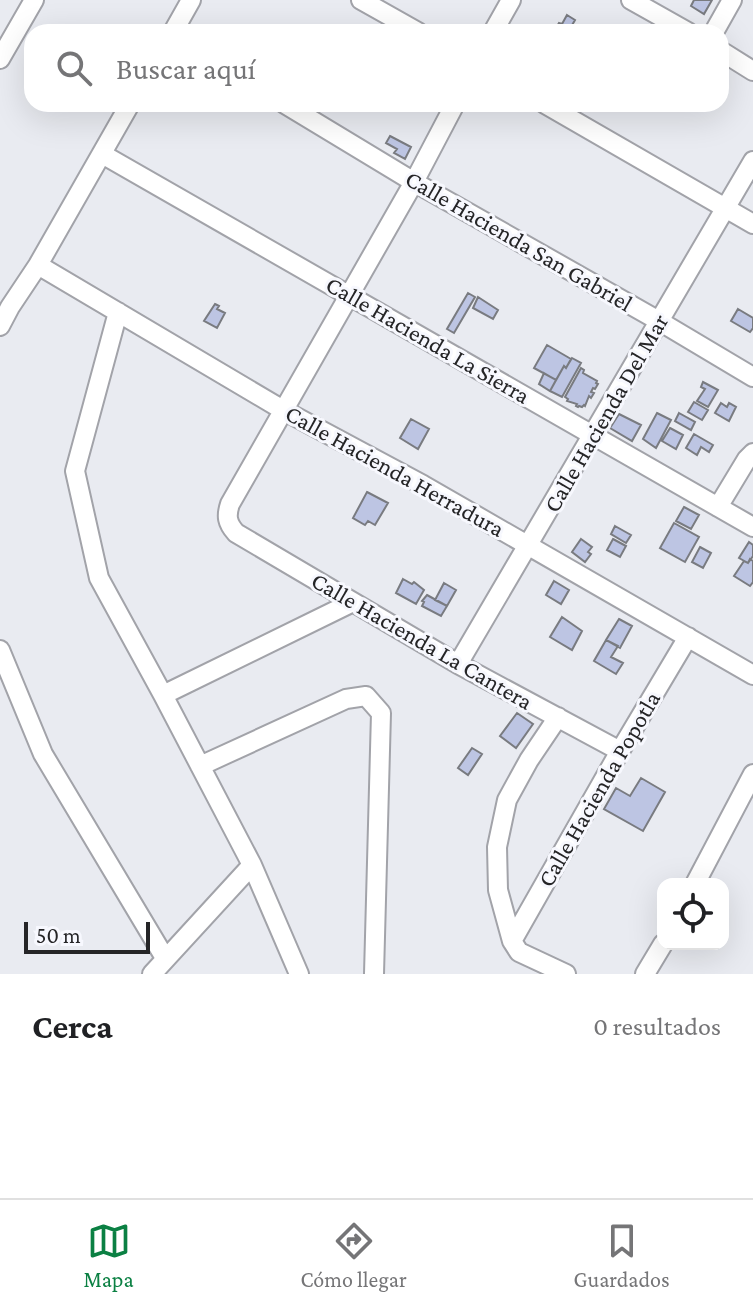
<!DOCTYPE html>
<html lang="es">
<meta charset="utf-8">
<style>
:root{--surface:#fff;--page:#f6f6f6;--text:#202124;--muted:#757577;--line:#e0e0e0;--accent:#0b8043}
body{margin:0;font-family:"Crimson Pro",serif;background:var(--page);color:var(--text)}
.controls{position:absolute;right:24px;bottom:24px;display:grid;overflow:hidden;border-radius:16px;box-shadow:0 8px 32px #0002}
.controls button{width:72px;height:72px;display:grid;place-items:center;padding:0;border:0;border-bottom:2px solid var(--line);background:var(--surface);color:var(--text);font:40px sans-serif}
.scale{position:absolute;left:24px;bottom:20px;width:126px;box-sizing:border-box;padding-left:8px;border:4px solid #252527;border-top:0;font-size:22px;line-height:28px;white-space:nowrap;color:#252527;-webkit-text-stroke:6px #f7f8fe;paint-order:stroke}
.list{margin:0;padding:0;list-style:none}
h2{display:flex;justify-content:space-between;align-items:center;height:104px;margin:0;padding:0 32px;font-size:34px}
h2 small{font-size:26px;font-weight:400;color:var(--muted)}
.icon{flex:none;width:44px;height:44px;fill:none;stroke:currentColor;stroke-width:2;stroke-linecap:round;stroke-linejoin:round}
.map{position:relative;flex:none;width:753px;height:974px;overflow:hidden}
.search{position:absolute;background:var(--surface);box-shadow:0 8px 32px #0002;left:24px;right:24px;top:24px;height:88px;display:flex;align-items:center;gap:20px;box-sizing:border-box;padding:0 28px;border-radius:24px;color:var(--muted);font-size:30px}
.sheet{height:224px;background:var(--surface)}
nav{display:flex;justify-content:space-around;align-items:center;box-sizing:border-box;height:112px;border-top:2px solid var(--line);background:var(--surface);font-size:22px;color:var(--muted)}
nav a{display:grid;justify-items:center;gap:4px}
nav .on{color:var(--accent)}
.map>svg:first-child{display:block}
.building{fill:#bdc5e3;stroke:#797b80;stroke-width:2}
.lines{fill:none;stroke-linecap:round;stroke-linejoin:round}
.minor-casing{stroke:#a2a3a9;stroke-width:22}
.minor{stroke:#fff;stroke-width:18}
.labels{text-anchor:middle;stroke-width:6;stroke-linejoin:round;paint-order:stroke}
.street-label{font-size:24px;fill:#252527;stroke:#f7f8fe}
</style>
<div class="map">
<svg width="753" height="974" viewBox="0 0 753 974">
<rect width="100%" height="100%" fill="#e9ebf1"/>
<path class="building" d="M694,0h18l-8,14 -13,-8z
M567,15l8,5 -7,12h-6l-6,-4 3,-5 3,1z
M390,136l21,11 -6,12 -11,-6 3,-4 -11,-6z
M468,293l7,4 -21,36 -7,-4z
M478,297l20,13 -5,9 -20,-11z
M215,304l4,2 -2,3 8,4 -8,15 -13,-7z
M738,309l15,9v10l-3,4 -19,-11z
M547,345l24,14 -5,9 -2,-2 -8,14 -22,-12z
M572,358l9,5 -19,34 -12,-6 14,-25 2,2z
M581,368l3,2 -1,3 14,8 -1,2 2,1 -3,5 -2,-1 -2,4 3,1 -3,5 -2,-2 -4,10 -1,-1 -2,2 -3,-1 -1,1 -2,-1 1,-2 -10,-3 1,-2 -3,-2z
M544,373l12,7 -6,11 -11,-7z
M703,382l15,8 -10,17 -11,-6 8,-12 -4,-2z
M694,402l14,8 -6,10 -14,-8z
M721,403l6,4 2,-4 7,4 -7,14 -14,-8z
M657,413l14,7 -15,28 -13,-9z
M679,413l16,9 -4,8 -16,-9z
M619,414l22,11 -9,16 -22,-13z
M411,419l18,10 -11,20 -18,-11z
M670,428l13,7 -7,14 -14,-8z
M694,434l19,11 -4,7 -8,-5 -4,8 -11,-7z
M367,492l21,11 -13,22 -7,-4 -3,4 -12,-7z
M684,507l15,8 -8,14 -15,-8z
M674,523l25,14 -14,25 -25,-14z
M615,526l16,9 -5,8 -15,-9z
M581,539l11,8 -4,5 3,2 -6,8 -13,-10z
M613,539l13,7 -6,11 -13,-7z
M749,542l4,3v11l-5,7 -9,-5z
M700,547l11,6 -8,15 -11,-6z
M750,559l3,2v21l-3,4 -16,-10 10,-15 4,2z
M403,579l9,5 2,-2 10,8 -8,14 -20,-11z
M554,581l15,9 -8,14 -15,-9z
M444,583l12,7 -9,16 -12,-6z
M427,595l20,11 -6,10 -19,-10 2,-4 -2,-1z
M562,617l20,14 -10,19 -22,-13z
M619,619l13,7 -12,22 -14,-8z
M606,640l12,6 -7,11 12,6 -7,11 -22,-13z
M517,713l16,11 -17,24 -16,-12z
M472,748l10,6 -14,21 -10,-7z
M641,778l24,14 -22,39 -39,-22 12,-21 14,8z"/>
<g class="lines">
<g class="minor-casing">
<path id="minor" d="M361,0l57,32
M631,0l57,32
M173,32l18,-32
M493,32l18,-32
M714,32l18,-32
M721,51l32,20
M0,59l34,-59
M285,104l129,78 245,139 94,56
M455,104l-41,78 -184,322c-4,12 -3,19 6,29l222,131 162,87
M545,104l208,120
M102,154l651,373
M38,265l245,145 140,75 330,190
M118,312l-43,159 24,107 64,117 89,170 -100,109
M0,326l10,-19 28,-42 92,-161
M718,507l29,-48 6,-6
M0,650l43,104 122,204
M458,664l295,-503
M163,695l190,-93
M558,717l-29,43 -22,40 -10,47 1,43 14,51 7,11 47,22
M200,766l146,-67 20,-3 15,17 -7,261
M252,865l47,109
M695,884l58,-110
M512,941l108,-190 68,-114
M645,974l18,-30"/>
</g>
<use href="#minor" class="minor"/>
</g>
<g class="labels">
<g class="street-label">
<text transform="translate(519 241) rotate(30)" y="8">Calle Hacienda San Gabriel</text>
<text transform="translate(428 340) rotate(30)" y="8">Calle Hacienda La Sierra</text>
<text transform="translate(606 413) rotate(-60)" y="8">Calle Hacienda Del Mar</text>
<text transform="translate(395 471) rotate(29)" y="8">Calle Hacienda Herradura</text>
<text transform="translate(422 641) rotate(30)" y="8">Calle Hacienda La Cantera</text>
<text transform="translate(599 789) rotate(-60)" y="8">Calle Hacienda Popotla</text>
</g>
</g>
</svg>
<div class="controls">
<button><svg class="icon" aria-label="locate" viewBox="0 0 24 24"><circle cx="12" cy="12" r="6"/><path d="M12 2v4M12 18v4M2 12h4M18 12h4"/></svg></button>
</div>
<div class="scale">50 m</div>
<div class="search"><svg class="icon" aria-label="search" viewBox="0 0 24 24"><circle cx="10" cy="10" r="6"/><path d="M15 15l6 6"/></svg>Buscar aquí</div>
</div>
<section class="sheet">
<h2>Cerca<small>0 resultados</small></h2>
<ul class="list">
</ul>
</section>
<nav>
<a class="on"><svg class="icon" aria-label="map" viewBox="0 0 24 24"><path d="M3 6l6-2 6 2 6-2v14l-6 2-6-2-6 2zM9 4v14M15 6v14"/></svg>Mapa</a>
<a><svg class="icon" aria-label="directions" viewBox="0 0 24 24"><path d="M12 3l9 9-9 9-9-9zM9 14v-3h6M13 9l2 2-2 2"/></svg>Cómo llegar</a>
<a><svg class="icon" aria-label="saved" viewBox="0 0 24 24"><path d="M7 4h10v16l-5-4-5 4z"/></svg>Guardados</a>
</nav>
